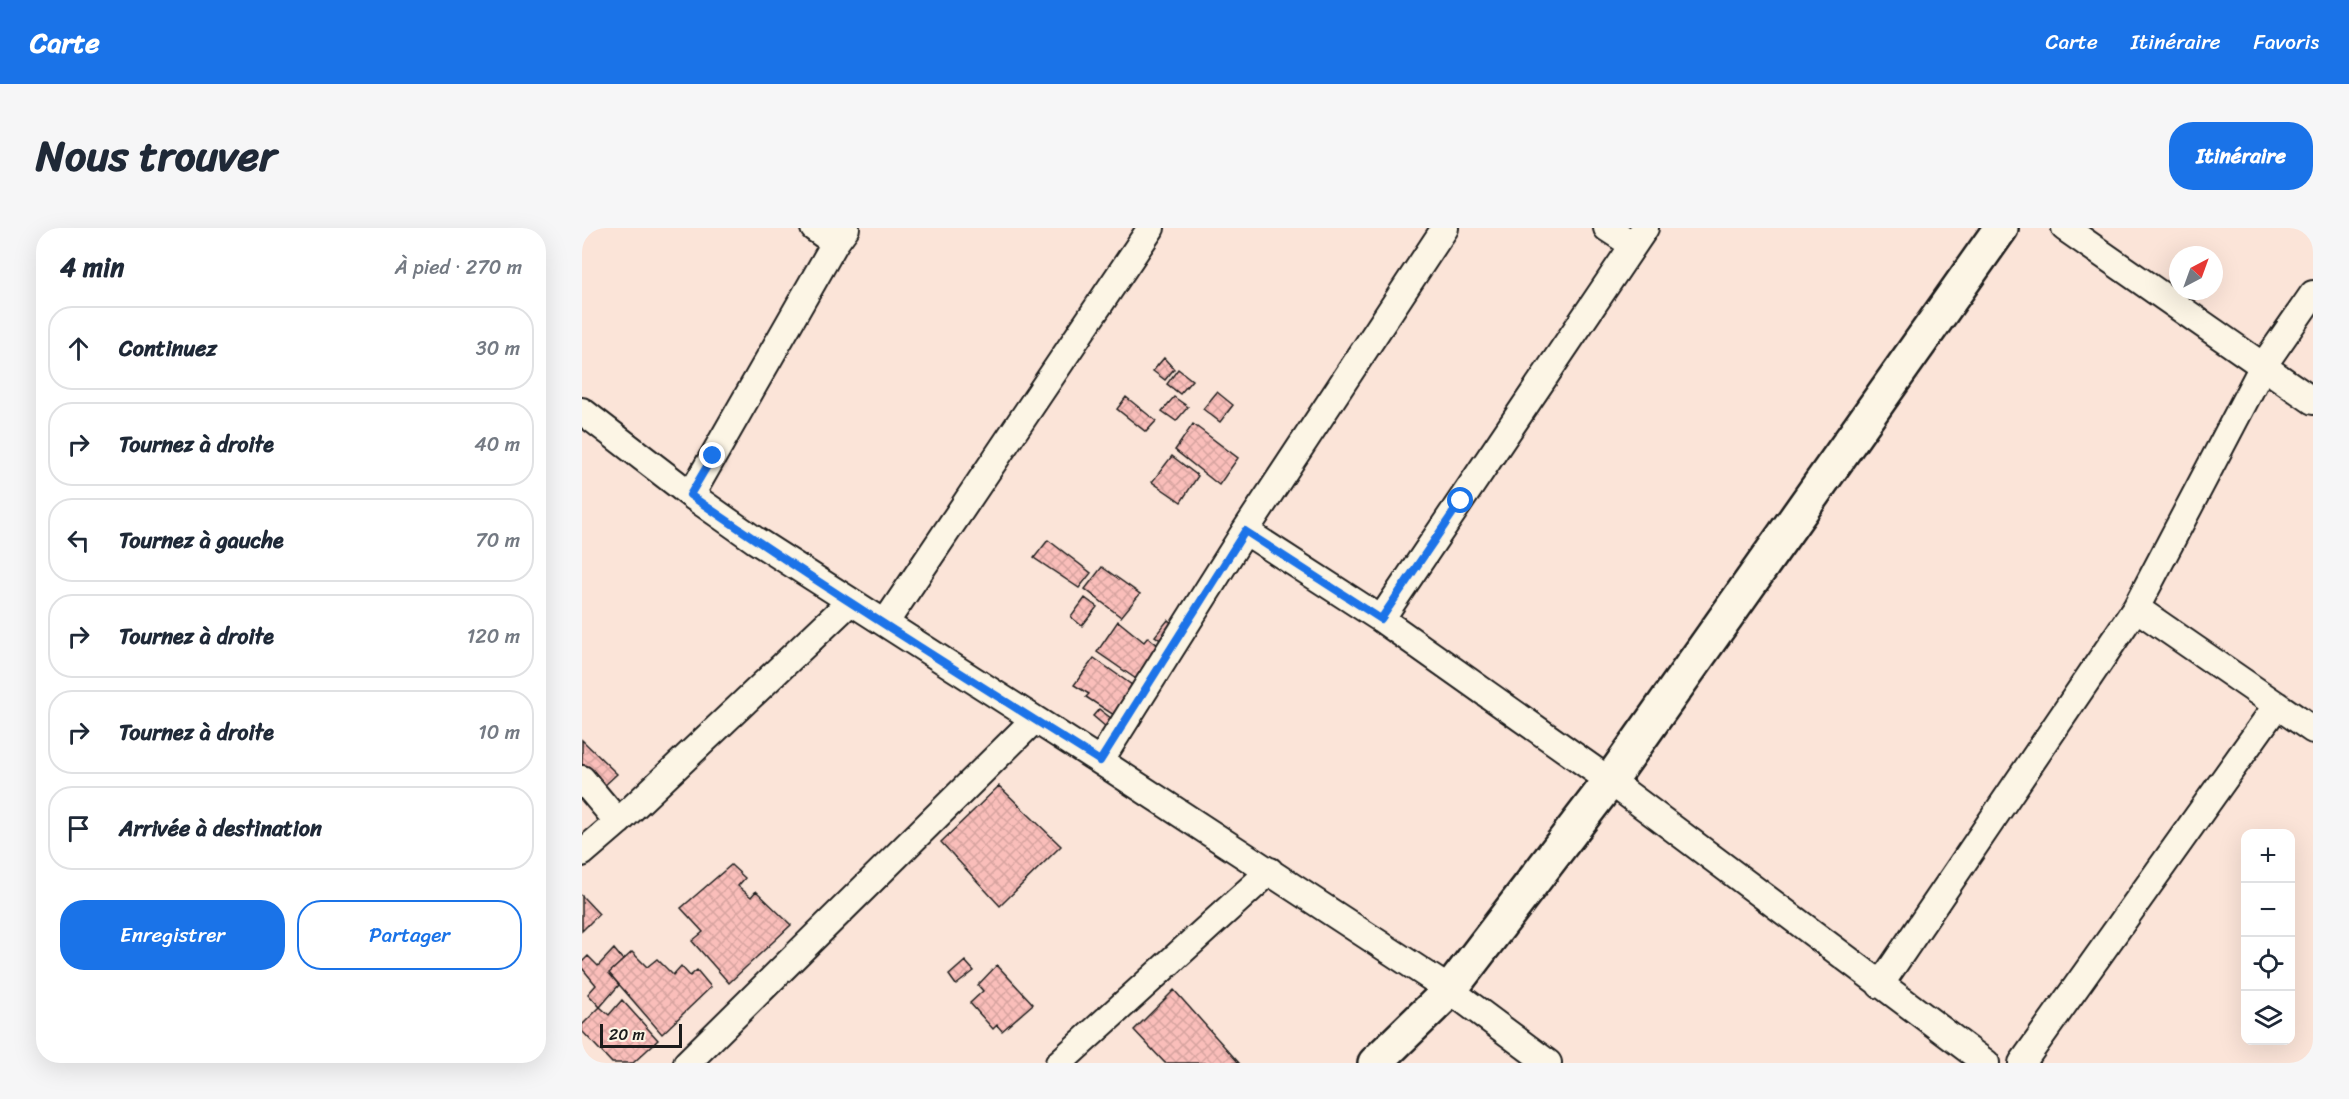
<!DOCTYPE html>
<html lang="fr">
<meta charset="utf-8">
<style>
:root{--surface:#fff;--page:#f6f6f7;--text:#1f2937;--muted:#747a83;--line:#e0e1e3;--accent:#1a73e8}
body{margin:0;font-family:Sriracha,sans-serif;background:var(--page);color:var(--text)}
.controls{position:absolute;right:18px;bottom:18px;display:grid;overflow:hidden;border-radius:12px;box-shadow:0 6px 24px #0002}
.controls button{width:54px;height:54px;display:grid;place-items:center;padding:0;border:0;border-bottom:2px solid var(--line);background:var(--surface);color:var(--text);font:30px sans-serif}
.compass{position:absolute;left:1587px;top:18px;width:54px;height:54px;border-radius:50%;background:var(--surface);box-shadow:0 6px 24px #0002;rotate:41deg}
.scale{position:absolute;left:18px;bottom:15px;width:82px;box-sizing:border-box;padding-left:6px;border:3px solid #1c1c1c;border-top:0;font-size:16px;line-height:21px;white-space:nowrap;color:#1c1c1c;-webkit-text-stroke:4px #fcf5e5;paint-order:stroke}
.stop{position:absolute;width:18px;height:18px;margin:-14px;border:4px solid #1a73e8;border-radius:50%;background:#fff}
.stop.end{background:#1a73e8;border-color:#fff;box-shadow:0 2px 6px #0008}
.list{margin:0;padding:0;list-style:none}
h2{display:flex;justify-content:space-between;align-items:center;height:78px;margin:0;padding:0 24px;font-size:26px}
h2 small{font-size:20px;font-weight:400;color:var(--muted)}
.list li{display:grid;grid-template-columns:39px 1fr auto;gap:18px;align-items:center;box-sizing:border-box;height:84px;margin:0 12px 12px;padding:0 12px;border:2px solid var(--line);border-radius:24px}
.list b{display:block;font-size:22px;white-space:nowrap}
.list em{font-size:20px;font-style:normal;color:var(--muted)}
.actions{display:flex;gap:12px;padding:18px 24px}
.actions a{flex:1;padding:14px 0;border:2px solid var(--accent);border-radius:24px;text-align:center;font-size:21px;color:var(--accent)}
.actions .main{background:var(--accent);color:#fff}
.icon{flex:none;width:33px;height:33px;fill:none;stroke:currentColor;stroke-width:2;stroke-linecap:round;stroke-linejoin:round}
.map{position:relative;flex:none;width:1731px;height:835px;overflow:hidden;border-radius:24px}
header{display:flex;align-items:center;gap:36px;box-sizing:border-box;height:84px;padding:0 30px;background:var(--accent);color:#fff}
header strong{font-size:28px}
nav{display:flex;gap:33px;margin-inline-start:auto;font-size:21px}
.intro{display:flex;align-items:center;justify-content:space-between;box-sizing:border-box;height:144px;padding:0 36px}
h1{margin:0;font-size:42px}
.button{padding:15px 27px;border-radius:24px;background:var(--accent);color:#fff;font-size:21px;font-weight:700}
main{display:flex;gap:36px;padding:0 36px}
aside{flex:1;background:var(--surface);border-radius:24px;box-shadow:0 6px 24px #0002}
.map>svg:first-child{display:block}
.building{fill:url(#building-cross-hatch);stroke:#1c1c1c;stroke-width:1.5}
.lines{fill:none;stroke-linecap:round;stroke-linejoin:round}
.minor-casing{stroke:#1c1c1c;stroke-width:30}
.tertiary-casing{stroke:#1c1c1c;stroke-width:38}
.minor{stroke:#fcf5e5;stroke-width:26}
.tertiary{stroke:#fcf5e5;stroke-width:33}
.route{stroke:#1a73e8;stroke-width:8}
</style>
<header>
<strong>Carte</strong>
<nav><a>Carte</a><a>Itinéraire</a><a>Favoris</a></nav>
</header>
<div class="intro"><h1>Nous trouver</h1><a class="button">Itinéraire</a></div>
<main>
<aside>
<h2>4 min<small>À pied · 270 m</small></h2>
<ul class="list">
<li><svg class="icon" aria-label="ahead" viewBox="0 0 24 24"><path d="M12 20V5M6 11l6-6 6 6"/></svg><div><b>Continuez</b></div><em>30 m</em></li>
<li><svg class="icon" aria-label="right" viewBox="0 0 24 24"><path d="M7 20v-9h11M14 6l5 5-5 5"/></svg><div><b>Tournez à droite</b></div><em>40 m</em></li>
<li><svg class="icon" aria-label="left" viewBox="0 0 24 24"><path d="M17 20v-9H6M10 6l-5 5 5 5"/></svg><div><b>Tournez à gauche</b></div><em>70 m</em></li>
<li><svg class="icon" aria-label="right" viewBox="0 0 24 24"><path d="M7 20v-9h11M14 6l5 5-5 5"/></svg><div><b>Tournez à droite</b></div><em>120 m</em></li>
<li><svg class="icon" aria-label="right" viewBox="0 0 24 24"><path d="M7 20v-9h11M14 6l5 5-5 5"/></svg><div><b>Tournez à droite</b></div><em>10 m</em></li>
<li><svg class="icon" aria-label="arrive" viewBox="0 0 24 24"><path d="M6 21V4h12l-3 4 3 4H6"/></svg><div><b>Arrivée à destination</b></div></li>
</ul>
<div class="actions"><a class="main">Enregistrer</a><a>Partager</a></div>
</aside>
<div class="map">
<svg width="1731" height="835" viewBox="0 0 1731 835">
<defs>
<pattern id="building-cross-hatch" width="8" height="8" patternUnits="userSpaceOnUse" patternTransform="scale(1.5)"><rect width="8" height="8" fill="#fabeba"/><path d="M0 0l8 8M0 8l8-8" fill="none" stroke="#d6a39f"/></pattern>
</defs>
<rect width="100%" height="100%" fill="#fbe4d8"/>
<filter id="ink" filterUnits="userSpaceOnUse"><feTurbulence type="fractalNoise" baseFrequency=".0167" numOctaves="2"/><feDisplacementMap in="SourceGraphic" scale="12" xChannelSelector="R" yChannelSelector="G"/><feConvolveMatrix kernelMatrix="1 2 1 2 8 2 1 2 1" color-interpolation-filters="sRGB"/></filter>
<g filter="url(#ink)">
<path class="building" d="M582,130l10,11 -9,11 -12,-9z
M596,141l14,11 -12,14 -13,-10z
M635,164l16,13 -13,17 -17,-13z
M544,169l30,24 -10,11 -29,-23z
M592,169l14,10 -12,14 -14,-10z
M611,196l45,34 -19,27 -44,-35z
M590,228l26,20 -17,26 -29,-20z
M466,312l43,33 -12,15 -45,-30z
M520,339l38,27 -19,23 -36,-28z
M503,370l12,9 -15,19 -11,-9z
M586,392l10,8 -12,16 -11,-8z
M536,393l26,21 4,-5 17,14 -23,32 -45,-31z
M512,430l42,30 -22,27 -28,-18 3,-3 -15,-9z
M517,481l13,10 -6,8 -13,-11z
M0,512l35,34 -14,13 -21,-23z
M417,558l62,60 -61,60 -59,-64z
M149,637l14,13 -7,8 13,11 5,-6 35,34 -62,58 -37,-42 11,-9 -22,-24z
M0,668l17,18 -17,17z
M32,721l9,11 -14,13 10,12 -19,22 -12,-13 8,-9 -14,-17v-6l6,-6 10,10z
M50,724l15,15 10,-8 16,16 8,-9 9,10 7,-6 14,17 -49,47 -53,-61z
M383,733l9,10 -18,14 -7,-10z
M415,737l36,39 -31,27 -5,-6 -4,4 -23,-26 13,-12 -5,-6z
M592,762l65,73h-74l-31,-33z
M40,772l36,40 -25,23h-21l-30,-32v-6l18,-18 9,8z"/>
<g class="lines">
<g class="minor-casing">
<path id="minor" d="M232,0l21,15
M1025,0l26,17
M1483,0l248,173
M0,183l109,84 64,45 345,221 350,229 98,73
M109,267l144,-252 11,-15
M663,303l136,88 229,162 376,282
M1554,380l177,122
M799,391l264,-391
M303,395l266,-395
M518,533l145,-230 200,-303
M0,551l36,43
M0,625l36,-31 232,-220
M1298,757l256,-377 127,-242 50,-72
M105,835l347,-343
M477,835l211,-192
M1440,835l255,-358"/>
</g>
<g class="tertiary-casing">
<path id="tertiary" d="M793,835l75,-73 160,-209 391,-553"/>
</g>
<use href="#minor" class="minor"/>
<use href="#tertiary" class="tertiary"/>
</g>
</g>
<g class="lines" filter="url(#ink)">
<path class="route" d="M131,228l-23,39c134,93 272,179 410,266l145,-230 136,88 80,-118"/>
</g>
</svg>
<div class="controls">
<button>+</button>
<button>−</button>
<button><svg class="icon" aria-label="locate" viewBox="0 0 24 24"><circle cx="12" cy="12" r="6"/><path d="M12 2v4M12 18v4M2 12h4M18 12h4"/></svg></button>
<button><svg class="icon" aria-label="layers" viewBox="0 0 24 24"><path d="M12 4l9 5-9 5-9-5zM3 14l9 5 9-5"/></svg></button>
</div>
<svg class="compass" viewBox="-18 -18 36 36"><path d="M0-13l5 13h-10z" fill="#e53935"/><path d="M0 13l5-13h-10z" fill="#747a83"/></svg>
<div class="scale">20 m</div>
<div class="stop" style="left:879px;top:273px"></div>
<div class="stop end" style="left:131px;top:228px"></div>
</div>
</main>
